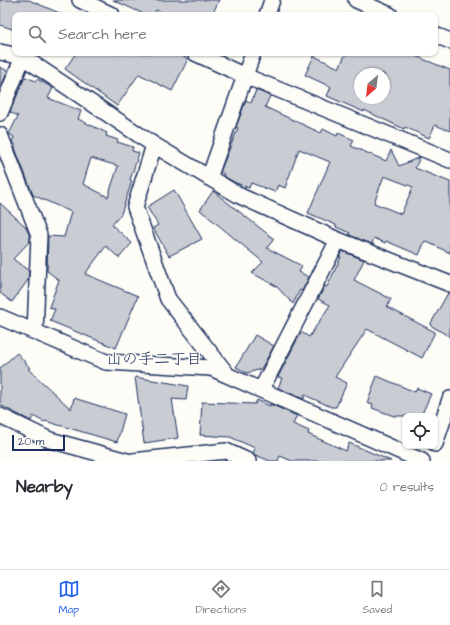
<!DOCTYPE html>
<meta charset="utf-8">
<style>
:root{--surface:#fff;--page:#f2f2f3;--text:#2b2b33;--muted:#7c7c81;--line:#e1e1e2;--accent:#2563eb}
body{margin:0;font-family:"Architects Daughter","Klee One",sans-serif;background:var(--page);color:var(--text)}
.controls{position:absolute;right:12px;bottom:12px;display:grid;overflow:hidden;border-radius:8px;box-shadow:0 1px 3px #0004}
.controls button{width:36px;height:36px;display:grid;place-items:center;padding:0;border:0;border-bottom:1px solid var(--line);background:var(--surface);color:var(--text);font:20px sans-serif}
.compass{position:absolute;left:354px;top:68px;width:36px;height:36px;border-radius:50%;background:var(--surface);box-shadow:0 1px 3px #0004;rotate:208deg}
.scale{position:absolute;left:12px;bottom:10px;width:53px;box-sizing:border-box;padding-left:4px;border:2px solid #1b2f5e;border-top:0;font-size:11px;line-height:14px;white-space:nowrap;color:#1b2f5e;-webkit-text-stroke:3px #fdfcf7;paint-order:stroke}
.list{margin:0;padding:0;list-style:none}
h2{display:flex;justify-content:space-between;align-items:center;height:52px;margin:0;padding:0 16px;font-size:17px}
h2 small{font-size:13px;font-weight:400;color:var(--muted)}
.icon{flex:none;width:22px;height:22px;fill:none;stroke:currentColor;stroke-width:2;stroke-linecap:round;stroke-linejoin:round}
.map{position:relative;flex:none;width:450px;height:461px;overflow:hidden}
.search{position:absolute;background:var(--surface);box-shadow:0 1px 3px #0004;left:12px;right:12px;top:12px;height:44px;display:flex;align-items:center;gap:10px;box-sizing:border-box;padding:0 14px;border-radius:8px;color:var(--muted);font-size:15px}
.sheet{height:108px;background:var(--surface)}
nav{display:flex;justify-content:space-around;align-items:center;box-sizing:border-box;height:56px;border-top:1px solid var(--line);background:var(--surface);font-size:11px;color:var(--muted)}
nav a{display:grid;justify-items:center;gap:2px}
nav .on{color:var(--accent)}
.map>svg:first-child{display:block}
.building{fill:#c9ccd3;stroke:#1b2f5e;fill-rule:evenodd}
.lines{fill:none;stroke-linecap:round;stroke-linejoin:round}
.street-casing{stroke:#1b2f5e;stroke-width:18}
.street{stroke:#fdfcf7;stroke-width:15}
.labels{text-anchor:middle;stroke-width:3;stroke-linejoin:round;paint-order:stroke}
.neighbourhood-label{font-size:16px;fill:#1b2f5e;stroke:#fdfcf7}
</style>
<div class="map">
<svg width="450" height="461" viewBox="0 0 450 461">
<rect width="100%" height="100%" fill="#fdfcf7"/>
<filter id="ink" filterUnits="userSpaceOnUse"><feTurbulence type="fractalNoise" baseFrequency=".025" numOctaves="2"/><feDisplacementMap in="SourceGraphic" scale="8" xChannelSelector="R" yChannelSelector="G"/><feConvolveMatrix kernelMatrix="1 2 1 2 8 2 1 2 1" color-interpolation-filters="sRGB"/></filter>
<g filter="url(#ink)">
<path class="building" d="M0,0h29l35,15h-49v15l-15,-5z
M113,0h106l-7,15h-44l-12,-5 -3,5h-7z
M76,53h100l12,6 -16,32 -33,-17 -22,32 -52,-37z
M346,53h62l42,17v61l-15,-6 -6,13 -24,-11 -1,2 -40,-19v2l-37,-16 4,-9 -26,-12 9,-19 25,12zM360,74h24v24h-24z
M0,67l8,4 -8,18z
M25,77l11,4 1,-2 16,9 -5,10 33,13 -3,8 29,14 -1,3 12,4 -1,2 16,5 -1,4 7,2 -9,27 2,1 -11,33 -9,11 20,18 -13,15 -13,-12 -21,28 53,22 -22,52 -66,-27 5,-12 -6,-2 10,-27 -12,-9 1,-35 16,1 7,-25 -38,-17 -18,-47v-4l-3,-2 2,-5 -5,-3 9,-18 -8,-4zM91,158l27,8 -10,31 -25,-13z
M256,90l14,6 -5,11 56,26 2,-4 14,7 1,-3 16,7 -3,6 35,15 5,-11 8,16 21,-9 -5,11 35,14v71l-25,-12 -6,14 -33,-14 -1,2 -11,-5 -2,6 -23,-9 1,-2 -14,-6v-2l-28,-12 22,-51 -31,-13 -14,39 -7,-3 -3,7 -24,-9 -2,5 -13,-5 -13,-7 1,-2 -4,-2 18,-44 -2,-1 10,-27 5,3zM384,176l29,11 -12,27 -27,-11z
M174,190l28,49 -33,17 -16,-28 5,-3 -11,-18z
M213,191l61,48 -7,9 35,18 -3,6 10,5 -7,14 -2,-1 -7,14 -17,-18 -24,-13 11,-11 -63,-52z
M0,203l26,24 4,10v4l-17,18 16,12 -1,9 -16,22 -12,-9z
M342,251l22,9 -10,20 37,19 -4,8 48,25 -13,26 -55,-29 -32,48 12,6 -11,24h-5l-26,-12 -1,4 -26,-11 4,-10 -4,-1 23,-45 8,5 21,-32 -12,-6 7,-13 2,1 14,-30h-2z
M448,293h2v44l-20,-12z
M255,335l19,11 -13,23 -14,4 -11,-6z
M17,353l13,15 -2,1 43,40 3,-11 51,16 -8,28 -72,-21 -1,1 -11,-6 -2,5 -31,-16v-37z
M377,376l38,16 2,-4 14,6 -10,22h-27l-22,-8 1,-3 -6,-2 1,-3z
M135,377l53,9 -2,14 -14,-1 6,39 -34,5z
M257,400l13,6v-2l27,12 -4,8 16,7 -1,3 38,17 3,-8 42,18h-99l-12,-5 -2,5h-8l-17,-7 2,-6 -25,-11 -30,-2 2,-33 53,2z"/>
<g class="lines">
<g class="street-casing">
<path id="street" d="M80,0l32,15
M356,0l34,15
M267,15l5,-15
M435,35l15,6
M0,52l23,5 131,88 86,51 98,44 112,44
M195,53l50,23 205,84
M0,113l23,-56
M0,135l39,100 -4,97
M154,145l-19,62 33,92 58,74
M209,178l44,-125
M0,317l106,45 105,6 211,93
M261,390l77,-150
M0,416l50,24 77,21
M435,444l15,-45
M133,461l93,-10 22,10"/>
</g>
<use href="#street" class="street"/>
</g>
</g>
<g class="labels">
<g class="neighbourhood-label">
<text x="154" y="364">山の手二丁目</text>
</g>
</g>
</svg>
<div class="controls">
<button><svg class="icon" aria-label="locate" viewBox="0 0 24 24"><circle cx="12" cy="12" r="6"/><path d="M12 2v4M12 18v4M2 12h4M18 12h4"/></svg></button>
</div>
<svg class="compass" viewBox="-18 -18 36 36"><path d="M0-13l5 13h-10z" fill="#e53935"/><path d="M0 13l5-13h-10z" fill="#7c7c81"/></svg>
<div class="scale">20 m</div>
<div class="search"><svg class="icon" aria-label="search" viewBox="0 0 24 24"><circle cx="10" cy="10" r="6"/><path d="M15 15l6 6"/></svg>Search here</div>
</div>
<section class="sheet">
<h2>Nearby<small>0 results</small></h2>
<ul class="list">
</ul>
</section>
<nav>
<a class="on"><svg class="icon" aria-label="map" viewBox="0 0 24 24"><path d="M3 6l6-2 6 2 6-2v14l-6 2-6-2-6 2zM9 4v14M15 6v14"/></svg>Map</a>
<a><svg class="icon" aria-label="directions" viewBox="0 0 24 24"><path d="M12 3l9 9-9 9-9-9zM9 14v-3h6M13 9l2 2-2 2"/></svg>Directions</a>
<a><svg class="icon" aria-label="saved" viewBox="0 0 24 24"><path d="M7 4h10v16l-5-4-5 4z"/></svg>Saved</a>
</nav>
